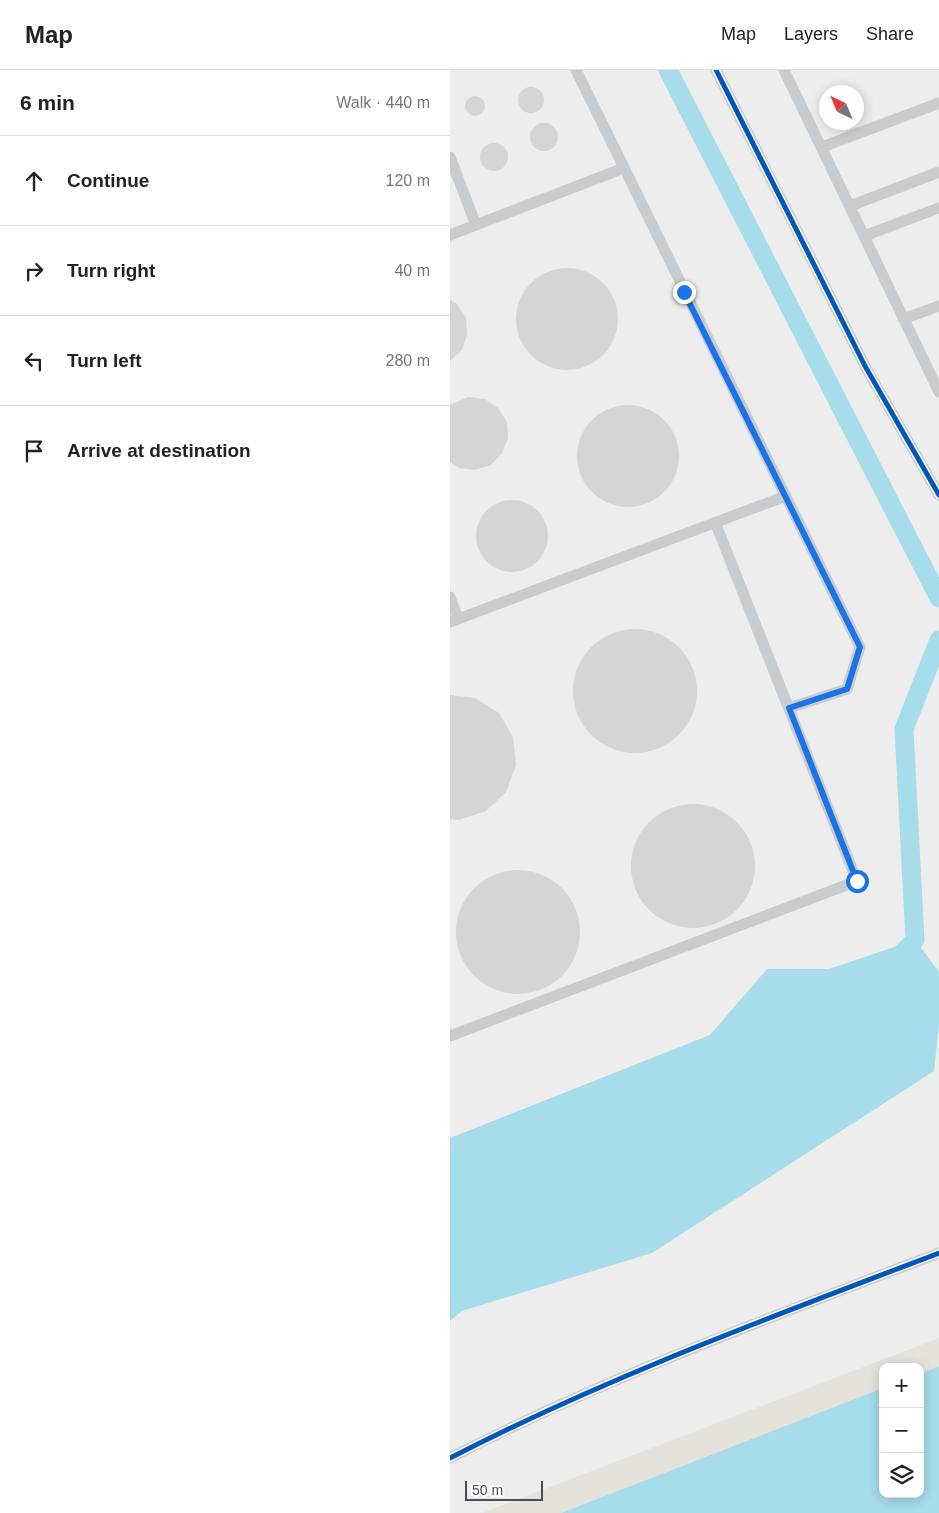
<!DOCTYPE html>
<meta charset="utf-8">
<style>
:root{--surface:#fff;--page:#f2f2f2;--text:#222;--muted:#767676;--line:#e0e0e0}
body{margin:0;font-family:Arial,sans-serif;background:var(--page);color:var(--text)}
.controls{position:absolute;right:15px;bottom:15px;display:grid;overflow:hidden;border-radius:10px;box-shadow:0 2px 12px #0003}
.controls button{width:45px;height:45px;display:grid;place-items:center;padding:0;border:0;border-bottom:1px solid var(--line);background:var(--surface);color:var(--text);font:25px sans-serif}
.compass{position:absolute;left:369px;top:15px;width:45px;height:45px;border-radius:50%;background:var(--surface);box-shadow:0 2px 12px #0003;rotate:316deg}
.scale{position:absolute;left:15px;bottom:12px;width:78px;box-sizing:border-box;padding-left:5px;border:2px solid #454f59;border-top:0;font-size:14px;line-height:18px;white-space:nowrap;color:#454f59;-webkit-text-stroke:4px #fff;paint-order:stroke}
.stop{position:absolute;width:15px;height:15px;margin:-11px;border:4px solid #1a73e8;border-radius:50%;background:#fff}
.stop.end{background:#1a73e8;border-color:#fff;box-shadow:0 1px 5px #0008}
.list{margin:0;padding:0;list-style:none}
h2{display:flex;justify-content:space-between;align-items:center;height:65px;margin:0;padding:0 20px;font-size:21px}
h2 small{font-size:16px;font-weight:400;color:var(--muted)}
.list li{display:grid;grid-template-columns:32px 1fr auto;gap:15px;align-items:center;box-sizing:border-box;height:90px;padding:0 20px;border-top:1px solid var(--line)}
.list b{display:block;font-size:19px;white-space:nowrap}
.list em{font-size:16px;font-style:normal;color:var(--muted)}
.icon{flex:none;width:28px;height:28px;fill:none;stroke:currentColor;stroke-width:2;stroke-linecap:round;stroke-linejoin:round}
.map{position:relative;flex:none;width:489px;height:1443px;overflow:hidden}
header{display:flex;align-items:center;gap:30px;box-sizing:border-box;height:70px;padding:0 25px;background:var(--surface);border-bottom:1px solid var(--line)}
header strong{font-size:24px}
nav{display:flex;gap:28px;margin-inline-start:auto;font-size:18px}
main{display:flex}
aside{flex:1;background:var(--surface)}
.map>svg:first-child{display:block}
.sand{fill:#e5e2dc}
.water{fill:#a7dcea}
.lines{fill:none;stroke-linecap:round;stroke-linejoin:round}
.river{stroke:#a7dcea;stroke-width:19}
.building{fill:#d5d5d7}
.minor{stroke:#c9ccce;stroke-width:11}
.cycleway-casing{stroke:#fff;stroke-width:8}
.cycleway{stroke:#0057b8;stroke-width:5}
.route{stroke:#1a73e8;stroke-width:6}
</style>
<header>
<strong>Map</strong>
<nav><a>Map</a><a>Layers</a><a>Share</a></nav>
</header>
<main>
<aside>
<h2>6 min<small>Walk · 440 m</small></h2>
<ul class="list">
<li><svg class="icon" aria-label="ahead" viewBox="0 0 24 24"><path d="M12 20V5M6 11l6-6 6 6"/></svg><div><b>Continue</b></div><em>120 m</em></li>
<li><svg class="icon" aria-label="right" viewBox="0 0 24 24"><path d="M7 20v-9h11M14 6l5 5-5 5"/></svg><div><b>Turn right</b></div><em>40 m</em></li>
<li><svg class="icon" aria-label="left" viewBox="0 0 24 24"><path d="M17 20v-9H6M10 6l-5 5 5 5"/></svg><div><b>Turn left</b></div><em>280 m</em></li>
<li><svg class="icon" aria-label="arrive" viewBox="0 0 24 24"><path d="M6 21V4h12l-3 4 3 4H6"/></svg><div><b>Arrive at destination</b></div></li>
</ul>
</aside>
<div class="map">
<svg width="489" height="1443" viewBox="0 0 489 1443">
<rect width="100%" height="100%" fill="#eeeded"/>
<path class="sand" d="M489,1268v28l-19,8v-7h-37v21l-322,125h-79z"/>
<path class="water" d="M465,870l24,32v53l-5,46 -282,182 -190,58 -12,10v-183l260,-103 57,-66h62z
M489,1296v147h-378l322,-125v106h37v-120z"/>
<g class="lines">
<path class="river" d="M218,0l271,528
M448,888l17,-18 -11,-211 35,-89"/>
</g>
<path class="building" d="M68 30a13 13 0 1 1 26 0a13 13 0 1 1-26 0Z
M15 36a10 10 0 1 1 20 0a10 10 0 1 1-20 0Z
M80 67a14 14 0 1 1 28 0a14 14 0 1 1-28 0Z
M30 87a14 14 0 1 1 28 0a14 14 0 1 1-28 0Z
M66 249a51 51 0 1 1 102 0a51 51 0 1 1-102 0Z
M0,230l7,4 9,14 1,17 -5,15 -12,11z
M18,327l17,2 13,9 9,14 1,16 -6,15 -11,12 -16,5 -16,-2 -9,-6v-57z
M127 386a51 51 0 1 1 102 0a51 51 0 1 1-102 0Z
M26 466a36 36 0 1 1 72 0a36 36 0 1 1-72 0Z
M123 621a62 62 0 1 1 124 0a62 62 0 1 1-124 0Z
M0,625l25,3 24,15 14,24 3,28 -10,27 -20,19 -27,9 -9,-1z
M181 796a62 62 0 1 1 124 0a62 62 0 1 1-124 0Z
M6 862a62 62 0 1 1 124 0a62 62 0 1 1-124 0Z"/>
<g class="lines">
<path class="minor" d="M126,0l284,577 -13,42 -58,19
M266,0l149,296 74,129
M334,0l155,322
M372,77l117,-44
M0,87l26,68
M400,136l89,-34
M0,165l174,-67
M414,166l75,-28
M453,249l36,-13
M0,527l8,22
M0,552l336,-126
M0,966l407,-155 -142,-359
M0,1388c157,-81 324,-142 489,-205"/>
<g class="cycleway-casing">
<path id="cycleway" d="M266,0l149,296 74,129
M0,1388c157,-81 324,-142 489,-205"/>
</g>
<use href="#cycleway" class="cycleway"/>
</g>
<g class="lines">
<path class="route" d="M234,222l176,355 -13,42 -58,19 68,173"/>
</g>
</svg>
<div class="controls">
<button>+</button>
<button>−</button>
<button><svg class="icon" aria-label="layers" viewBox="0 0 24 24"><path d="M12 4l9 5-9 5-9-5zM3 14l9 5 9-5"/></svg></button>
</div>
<svg class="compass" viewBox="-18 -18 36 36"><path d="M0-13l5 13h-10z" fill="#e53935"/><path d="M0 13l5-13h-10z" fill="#767676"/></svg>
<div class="scale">50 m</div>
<div class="stop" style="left:407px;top:811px"></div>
<div class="stop end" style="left:234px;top:222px"></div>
</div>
</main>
